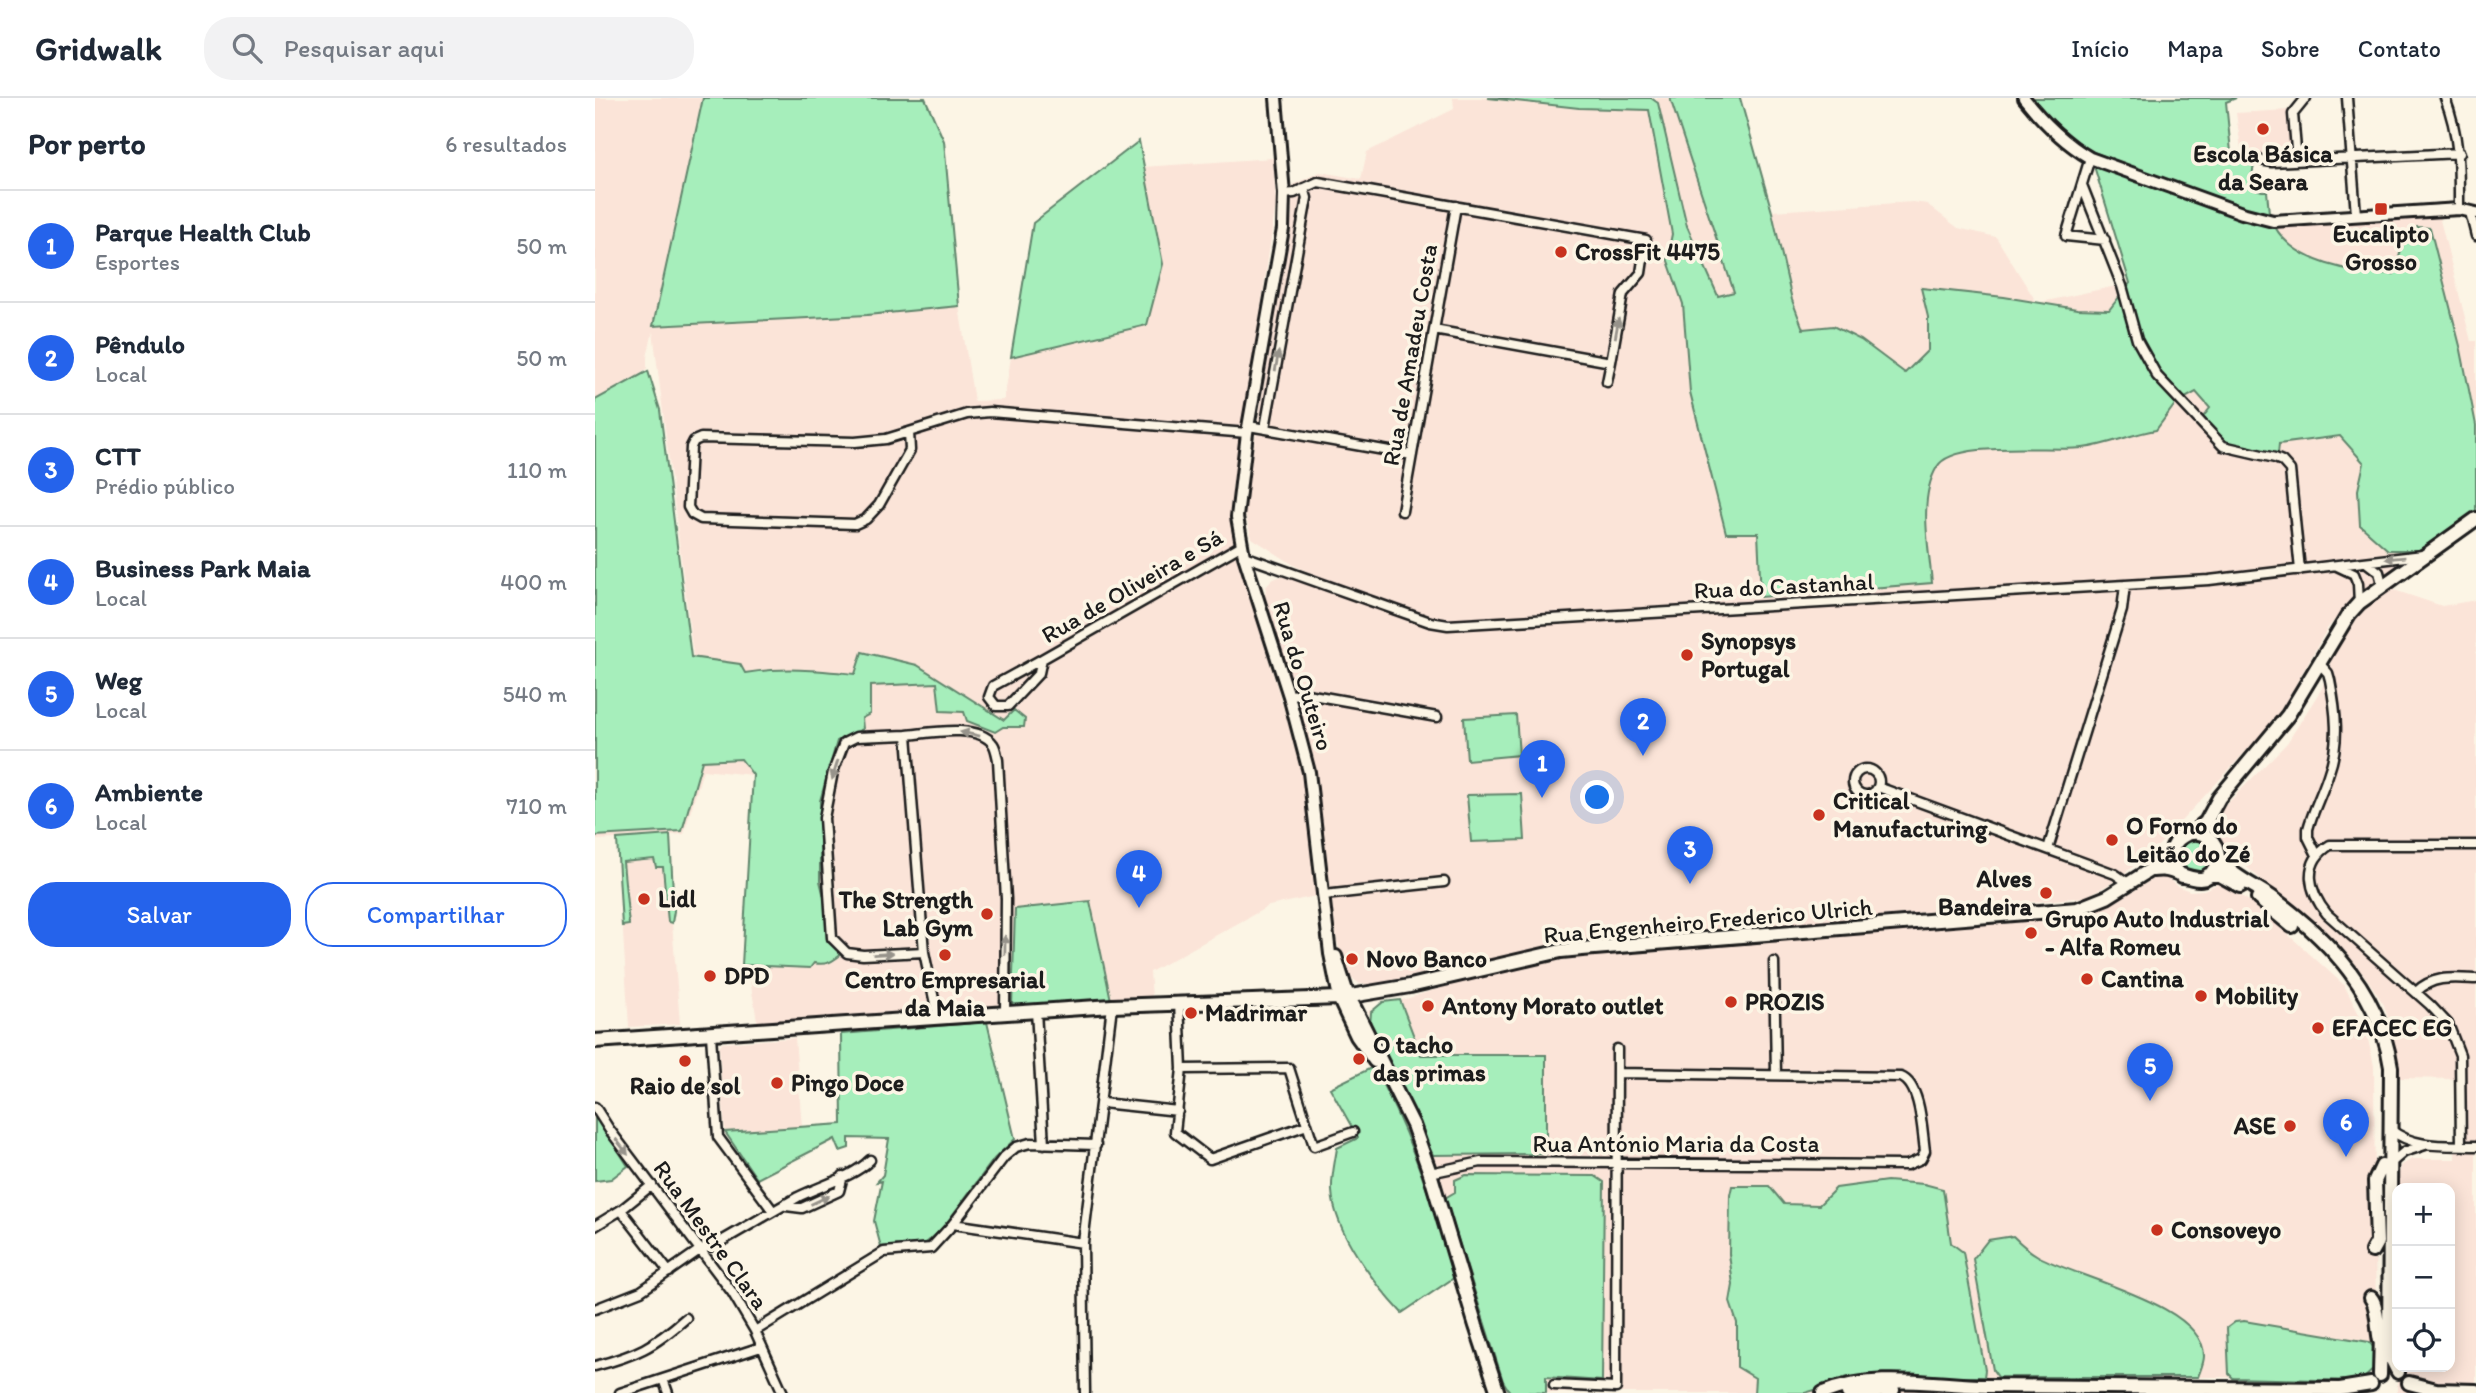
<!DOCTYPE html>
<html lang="pt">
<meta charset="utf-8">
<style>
:root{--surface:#fff;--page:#f2f2f3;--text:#1f2937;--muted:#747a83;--line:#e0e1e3;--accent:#2563eb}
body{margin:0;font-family:Itim,sans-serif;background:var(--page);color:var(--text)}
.controls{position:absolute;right:21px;bottom:21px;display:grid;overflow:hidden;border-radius:14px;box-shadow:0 4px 18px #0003}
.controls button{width:63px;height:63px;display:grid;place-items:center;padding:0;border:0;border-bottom:2px solid var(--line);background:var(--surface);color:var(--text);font:35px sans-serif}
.you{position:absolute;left:1003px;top:700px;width:24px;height:24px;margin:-18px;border:5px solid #fff;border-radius:50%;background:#1a73e8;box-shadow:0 0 0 10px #1a73e833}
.badge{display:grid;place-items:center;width:46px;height:46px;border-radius:50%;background:var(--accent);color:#fff;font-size:23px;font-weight:700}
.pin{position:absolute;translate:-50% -58px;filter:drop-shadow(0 2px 4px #0008)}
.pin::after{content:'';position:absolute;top:37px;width:24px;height:21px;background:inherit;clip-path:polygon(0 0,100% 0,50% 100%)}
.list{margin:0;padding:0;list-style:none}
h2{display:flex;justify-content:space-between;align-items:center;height:91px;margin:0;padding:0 28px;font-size:30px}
h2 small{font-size:23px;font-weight:400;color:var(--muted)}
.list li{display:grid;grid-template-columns:46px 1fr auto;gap:21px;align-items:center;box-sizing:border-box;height:112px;padding:0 28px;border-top:2px solid var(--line)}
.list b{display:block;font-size:26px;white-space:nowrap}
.list p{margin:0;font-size:23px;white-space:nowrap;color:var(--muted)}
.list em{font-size:23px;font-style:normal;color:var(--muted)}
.actions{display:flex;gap:14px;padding:21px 28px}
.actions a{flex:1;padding:16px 0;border:2px solid var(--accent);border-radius:28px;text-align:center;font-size:24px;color:var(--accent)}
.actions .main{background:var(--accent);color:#fff}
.icon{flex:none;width:38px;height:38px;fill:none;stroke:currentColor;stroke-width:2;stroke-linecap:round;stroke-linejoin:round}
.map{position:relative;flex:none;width:1881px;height:1295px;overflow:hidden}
header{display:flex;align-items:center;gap:42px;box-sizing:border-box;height:98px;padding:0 35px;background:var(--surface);border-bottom:2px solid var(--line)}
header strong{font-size:33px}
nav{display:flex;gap:38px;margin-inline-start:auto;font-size:24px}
.search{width:490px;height:63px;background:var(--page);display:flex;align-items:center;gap:18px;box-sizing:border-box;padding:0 24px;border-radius:28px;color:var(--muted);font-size:26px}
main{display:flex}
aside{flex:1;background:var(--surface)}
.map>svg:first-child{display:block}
.built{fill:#fbe4d8}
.green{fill:#a6eebb;stroke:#61856c;stroke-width:2}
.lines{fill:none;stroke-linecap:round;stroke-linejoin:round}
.minor-casing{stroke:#1c1c1c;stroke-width:13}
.tertiary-casing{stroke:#1c1c1c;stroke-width:16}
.secondary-casing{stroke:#1c1c1c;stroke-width:18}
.minor{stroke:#fcf5e5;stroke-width:8}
.tertiary{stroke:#fcf5e5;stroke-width:10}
.secondary{stroke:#fcf5e5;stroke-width:12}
.oneway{fill:#97938b}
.poi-dot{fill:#c8321e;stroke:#fcf5e5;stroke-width:2.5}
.labels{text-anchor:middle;stroke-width:7;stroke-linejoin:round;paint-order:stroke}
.poi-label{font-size:24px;font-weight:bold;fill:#1c1c1c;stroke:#fcf5e5;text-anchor:start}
.street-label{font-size:24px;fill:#1c1c1c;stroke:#fcf5e5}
</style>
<header>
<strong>Gridwalk</strong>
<div class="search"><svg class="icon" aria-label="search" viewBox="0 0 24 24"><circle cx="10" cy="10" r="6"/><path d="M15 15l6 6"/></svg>Pesquisar aqui</div>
<nav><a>Início</a><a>Mapa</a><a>Sobre</a><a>Contato</a></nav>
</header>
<main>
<aside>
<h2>Por perto<small>6 resultados</small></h2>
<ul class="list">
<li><span class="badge">1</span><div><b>Parque Health Club</b><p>Esportes</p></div><em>50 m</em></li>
<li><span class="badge">2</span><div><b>Pêndulo</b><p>Local</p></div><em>50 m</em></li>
<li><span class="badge">3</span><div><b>CTT</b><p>Prédio público</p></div><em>110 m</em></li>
<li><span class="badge">4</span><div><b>Business Park Maia</b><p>Local</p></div><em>400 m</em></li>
<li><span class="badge">5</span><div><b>Weg</b><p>Local</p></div><em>540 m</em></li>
<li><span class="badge">6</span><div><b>Ambiente</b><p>Local</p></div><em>710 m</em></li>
</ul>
<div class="actions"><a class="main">Salvar</a><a>Compartilhar</a></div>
</aside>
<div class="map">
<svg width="1881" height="1295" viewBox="0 0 1881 1295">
<rect width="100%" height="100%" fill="#fcf5e5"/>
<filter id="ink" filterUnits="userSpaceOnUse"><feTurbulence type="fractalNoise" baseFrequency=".0143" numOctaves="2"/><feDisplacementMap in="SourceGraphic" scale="14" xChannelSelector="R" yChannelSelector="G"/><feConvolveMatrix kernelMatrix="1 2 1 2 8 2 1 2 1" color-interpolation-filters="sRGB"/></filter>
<g filter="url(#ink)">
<path class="built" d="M0,0h108l164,217 92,-9 15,95 30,-1 29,-177 106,-82 4,26 130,-9 3,45 -30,209 -14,76 1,53 69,228 14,127 -47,10 -119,66 2,25 -394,29 -11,-63 6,-188 -50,-5 -19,64 -14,1 4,76 -2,12 8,101 -51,3 -12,-188 -22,1v-170l99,-7 -41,-332 -6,26v11l-9,9 -43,23z
M858,0h287l32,113 141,-9 14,2 31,24 38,9 41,66 93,-20 -36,-117 139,50 49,10 157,-10 32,125h5v170l-126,90 -23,28 -47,83 -19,23 -102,110 -44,36 -30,16 -266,25 -257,22 -186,40h-16l-10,-7 -7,-14 -6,-22 -23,-175 -10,-44 -39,-125 1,-10 5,-7 8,-3h8l132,41 -122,-51 -45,-29 -7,-23v-16l47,-285v-29l28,-13 41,7 6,-27 87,-43z
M1693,12l2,48h-21l-3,-3 -3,1 -22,-7 -5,-36z
M1796,491l51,17 34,-6v793h-79v-147v121h53v-179h-53v-10l5,-13 10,-6h43l2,-80 -58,-1 -6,-44 -9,-29 -16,-25 -21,-26 -121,-105 -10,-21 4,-17 67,-68 35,-55 16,-48 12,-20z
M1561,779l11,1 10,8 13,5 14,-1 13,-6 15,6 26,17 86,78 21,41 9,40 2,284 -15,31 -147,-4h-238l6,16h-481l-46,-116 -63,-202 -24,-64 116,-37 57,-11 86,-12 456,-34 37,-18z
M200,940l7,89 -77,5 -6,-86 3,-3z"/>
<path class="green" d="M108,0h222l19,43 15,165 -92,9 -214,11z
M893,0h163l7,5 29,123 31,70 16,-4 -64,-194h70l32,114 20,88 11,29 30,-3 28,14 44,33 23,-23v-33l-7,-29 83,9 73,12 32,1 21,-27 -36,-117 139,50 41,9c20,39 80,48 120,49l10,-34 13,-13 13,1 31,122 15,75v86l-57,39h-31l-28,-25 -2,-35 6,-27 -24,-27 -61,8 -1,10 -25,-3 -35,-13 -15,-21 7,-9 -14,-16 -20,11 -20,27c-25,4 -48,15 -73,18 -31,4 -130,-9 -146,19 -19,31 -8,81 -5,116l-171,14 -3,-64h-32l-36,-141 -7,-88 -16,-46 5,-24 -23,-124 -70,-2z
M1435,0h206l-10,4 5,50 14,11 9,2 -4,22 12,4h5l2,22 -6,3 -175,-66 -46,-38z
M544,43l24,123 -16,61 -136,32 22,-134z
M53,273l12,39 31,247 49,7 5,9c37,-6 72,-3 110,1l7,-22 55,13 87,55 10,-10 11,9 -1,8h-21l-8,5 -28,-11 -3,-9 -24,-1 -3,-28 -67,3v28l-8,4 1,11 -26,12 -17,60v80l6,24 2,37 14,12c-9,7 -16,12 -28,9l-4,5 -68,-3 11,-190 -12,-16 -39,2 -20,70 -87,5v-436z
M921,617l3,40 -52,5 -3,-42z
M927,696l3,46 -54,2 -4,-47z
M75,737l4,76 -2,12 -4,-1 -5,-55h-7l-2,-8 -31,3 6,63 -7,1 -5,-87z
M1582 758a17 17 0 1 1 34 0a17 17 0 1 1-34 0Z
M495,803l21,99 -99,7 3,-98z
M805,902l21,55h125v99l-113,1 -63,-129 1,-14 12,-10z
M392,924l28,117 -21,20 -52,70 -16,14 -45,4 -7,-26 8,-40 -5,1 6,-7 6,-36 -40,-1v10l-9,3 -5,-12 -78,40 -32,-47 117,-8 -1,-90z
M778,969c38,65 59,138 82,210l-53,36c-27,-29 -68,-81 -70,-122 -1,-13 3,-29 5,-43l21,-10 -28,-50z
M0,1016l33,52 -17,13 -16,2z
M871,1077l129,1 9,6 -2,199 -56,-4v16l-36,-1 -7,-11 -58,-183 10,-6v-12z
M1292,1083l37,3 19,5 8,54 12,9 22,118 -1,7h-126l-53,16h-51l1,-15 -18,-11v-44l-7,-21 3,-17 -4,-31 1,-59 2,-9h37l15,18 35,1 17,-17z
M1418,1138c7,7 16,15 25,20 38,22 166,48 166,100 0,7 -4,15 -6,21h-200l-5,-7 -20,-111 15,-19z
M1649,1223l125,21 7,8v17l-15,14 -128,-3 -4,-4 -2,-46 8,-6z"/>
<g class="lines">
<g class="minor-casing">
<path id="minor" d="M1752,0l9,117
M1850,0c15,39 14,70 14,111
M1495,60l-24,78 39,4
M1654,60l23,4 188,-9
M1702,63l-4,-47 13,-16
M1487,87l40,101 15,54 20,36 66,70 52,12 7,3 8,9 10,100
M689,96l10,-1 24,-11 328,58 -5,33 -18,21 -12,68
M1875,114l6,24
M839,232l177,32 -4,20
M654,328l163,29
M670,330l42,-230 -3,-10
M314,334l-23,7 -31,3 -154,-4 -7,3 -3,6 -3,60 4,7 9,5 154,5 11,-5 13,-14 31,-55 -1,-18 58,-18 23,-2 257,21
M807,413l54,-305
M649,458l186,66 18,3 761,-45 214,-25
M1771,464l13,10 4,15
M1742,468l17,8 4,10 1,19
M447,561l200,-114
M447,561l-3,14 -31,33h-12l-7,-9 4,-11z
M694,598l12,-3 136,24
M312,637l-51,2 -12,6 -11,29 -9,46 8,120 15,15 16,2 61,-3
M1258 684a13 13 0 1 1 26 0a13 13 0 1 1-26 0Z
M1283,689l237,87 13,9
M1453,751l74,-239 3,-25
M1722,757l-9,-18v-8c5,-19 15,-37 21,-57 11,-30 7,-62 1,-92l-2,-7 -9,-10
M729,797l120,-13
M1179,864l2,113
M1821,894c17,-17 38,-14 60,-13
M584,904l3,67 -7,63 35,27 97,-34
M441,913l8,133
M343,920l-14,-66 -17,-217c22,-2 71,-12 86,9 3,4 4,12 5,16l8,139 -1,114
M116,937l7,102 55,74
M587,971l107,-1 25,78 39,-14
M507,1005l76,8
M0,1009l14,22 123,163 23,39 28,62
M1796,1032c24,19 55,15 85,16
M1866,1047l-1,-90 -12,-31 -18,-19 -103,-91c-18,-22 -26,-51 3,-69h146
M1796,1065l13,-11 21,-7
M835,1075l51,-11 426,3 14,-6 4,-8c-3,-21 -4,-66 -24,-74l-283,-4
M191,1108l16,2 37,-17 4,-15
M26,1112l48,62
M358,1126l130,19
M0,1128l26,-16 31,-25
M0,1211l46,-18 60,-42 12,-3c28,-16 57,-33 85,-49 22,-11 57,-21 72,-37
M160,1233l129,-79 47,-4 22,-24 51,-67 12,-10 14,-4 66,2
M0,1268c42,-11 58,-19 91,-48
M68,1281l5,14
M959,1287l62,3 1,-339
M25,1295l141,-46
M490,1295l-2,-150 29,-237"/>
</g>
<g class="tertiary-casing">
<path id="tertiary" d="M681,0l8,96 -1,35 -36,204 -10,84 7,39 45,140 20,76 21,182 9,44
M1429,0c19,24 39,44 66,60l152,55 31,8 186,-12 17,4
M741,858l13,41"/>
</g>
<g class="secondary-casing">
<path id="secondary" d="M1599,734l12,-10 13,-24 69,-83 61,-101 10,-11 117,-84
M1623,759c12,19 38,29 56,42 57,42 106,95 117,168l-2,276 1,13 8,16
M1556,772c5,0 11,-1 16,0 18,4 41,22 50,-8 2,-7 0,-15 -4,-20 -20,-26 -61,8 -31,34
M1613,777h12l20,11
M1663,800l34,28
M754,899l64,128 17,48 46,153 22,67
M744,900l18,38 18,25
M0,943l517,-35 227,-8 71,-12 151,-35 21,-2 495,-40 30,-12 54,-34 10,-10
M1777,1153l5,-9 -2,-61 7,-15
M1776,1200c7,8 6,30 9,43
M1785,1277l1,-43
M1814,1285l27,7 40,1
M1228,1295c52,-21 110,-8 164,-7 118,2 236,1 353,3l31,-5
M1253,1295l45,-3"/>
</g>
<use href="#minor" class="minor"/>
<use href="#tertiary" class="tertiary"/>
<use href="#secondary" class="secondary"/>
</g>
<defs><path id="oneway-solid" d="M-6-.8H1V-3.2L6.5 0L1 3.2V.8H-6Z" transform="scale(1.75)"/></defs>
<g class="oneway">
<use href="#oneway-solid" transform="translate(1022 230) rotate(-80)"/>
<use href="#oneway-solid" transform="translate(682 263) rotate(-80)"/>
<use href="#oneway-solid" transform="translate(1800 460) rotate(175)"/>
<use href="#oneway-solid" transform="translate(375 636) rotate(-168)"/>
<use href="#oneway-solid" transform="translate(240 672) rotate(107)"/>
<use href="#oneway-solid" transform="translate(410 847) rotate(-89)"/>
<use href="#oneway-solid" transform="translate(288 856) rotate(-3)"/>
<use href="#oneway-solid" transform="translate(27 1049) rotate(52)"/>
<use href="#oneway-solid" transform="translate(225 1102) rotate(-25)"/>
</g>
</g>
<g class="poi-dot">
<circle cx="1668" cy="31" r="7"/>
<rect x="1779" y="104" width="14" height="14" rx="3.5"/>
<circle cx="966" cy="154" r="7"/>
<circle cx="1092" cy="557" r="7"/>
<circle cx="1224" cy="717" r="7"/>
<circle cx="1517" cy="742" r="7"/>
<circle cx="1451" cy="795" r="7"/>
<circle cx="49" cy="801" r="7"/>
<circle cx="392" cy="816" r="7"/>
<circle cx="1436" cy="835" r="7"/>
<circle cx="350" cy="857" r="7"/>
<circle cx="757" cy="861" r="7"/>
<circle cx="115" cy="878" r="7"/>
<circle cx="1492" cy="881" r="7"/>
<circle cx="1606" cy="898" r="7"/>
<circle cx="1136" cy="904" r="7"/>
<circle cx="833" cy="908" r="7"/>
<circle cx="596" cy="915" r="7"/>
<circle cx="1723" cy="930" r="7"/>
<circle cx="764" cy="961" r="7"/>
<circle cx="90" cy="963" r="7"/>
<circle cx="182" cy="985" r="7"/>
<circle cx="1695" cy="1028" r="7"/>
<circle cx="1562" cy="1132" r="7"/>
</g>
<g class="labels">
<g class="poi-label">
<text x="1668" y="64" text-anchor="middle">Escola Básica<tspan x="1668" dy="28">da Seara</tspan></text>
<text x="1786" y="144" text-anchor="middle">Eucalipto<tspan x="1786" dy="28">Grosso</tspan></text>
<text x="980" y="162">CrossFit 4475</text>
<text x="1106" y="551">Synopsys<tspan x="1106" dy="28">Portugal</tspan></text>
<text x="1238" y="711">Critical<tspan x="1238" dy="28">Manufacturing</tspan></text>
<text x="1531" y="736">O Forno do<tspan x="1531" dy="28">Leitão do Zé</tspan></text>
<text x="1437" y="789" text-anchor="end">Alves<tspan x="1437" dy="28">Bandeira</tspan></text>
<text x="63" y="809">Lidl</text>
<text x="378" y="810" text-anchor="end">The Strength<tspan x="378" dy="28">Lab Gym</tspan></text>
<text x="1450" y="829">Grupo Auto Industrial<tspan x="1450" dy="28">- Alfa Romeu</tspan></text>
<text x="771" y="869">Novo Banco</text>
<text x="129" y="886">DPD</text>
<text x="1506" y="889">Cantina</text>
<text x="350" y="890" text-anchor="middle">Centro Empresarial<tspan x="350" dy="28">da Maia</tspan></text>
<text x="1620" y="906">Mobility</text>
<text x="1150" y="912">PROZIS</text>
<text x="847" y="916">Antony Morato outlet</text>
<text x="610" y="923">Madrimar</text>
<text x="1737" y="938">EFACEC EG</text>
<text x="778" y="955">O tacho<tspan x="778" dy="28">das primas</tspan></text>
<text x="196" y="993">Pingo Doce</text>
<text x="90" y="996" text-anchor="middle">Raio de sol</text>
<text x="1681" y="1036" text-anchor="end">ASE</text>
<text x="1576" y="1140">Consoveyo</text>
</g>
<g class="street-label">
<text transform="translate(815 257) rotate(-80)" y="8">Rua de Amadeu Costa</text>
<text transform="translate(537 488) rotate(-30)" y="8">Rua de Oliveira e Sá</text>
<text transform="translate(1189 488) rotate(-3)" y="8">Rua do Castanhal</text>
<text transform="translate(708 578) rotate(73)" y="8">Rua do Outeiro</text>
<text transform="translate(1113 823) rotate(-5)" y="8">Rua Engenheiro Frederico Ulrich</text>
<text x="1081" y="1054">Rua António Maria da Costa</text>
<text transform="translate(116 1137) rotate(54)" y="8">Rua Mestre Clara</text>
</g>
</g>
</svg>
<div class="controls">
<button>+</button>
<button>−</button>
<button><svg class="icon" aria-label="locate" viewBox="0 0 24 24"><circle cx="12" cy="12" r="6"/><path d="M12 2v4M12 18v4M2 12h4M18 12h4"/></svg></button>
</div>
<div class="you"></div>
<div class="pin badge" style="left:947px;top:700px">1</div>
<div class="pin badge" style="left:1048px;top:658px">2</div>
<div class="pin badge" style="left:1095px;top:786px">3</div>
<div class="pin badge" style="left:544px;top:810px">4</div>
<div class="pin badge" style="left:1555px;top:1003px">5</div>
<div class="pin badge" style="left:1751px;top:1059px">6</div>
</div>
</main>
